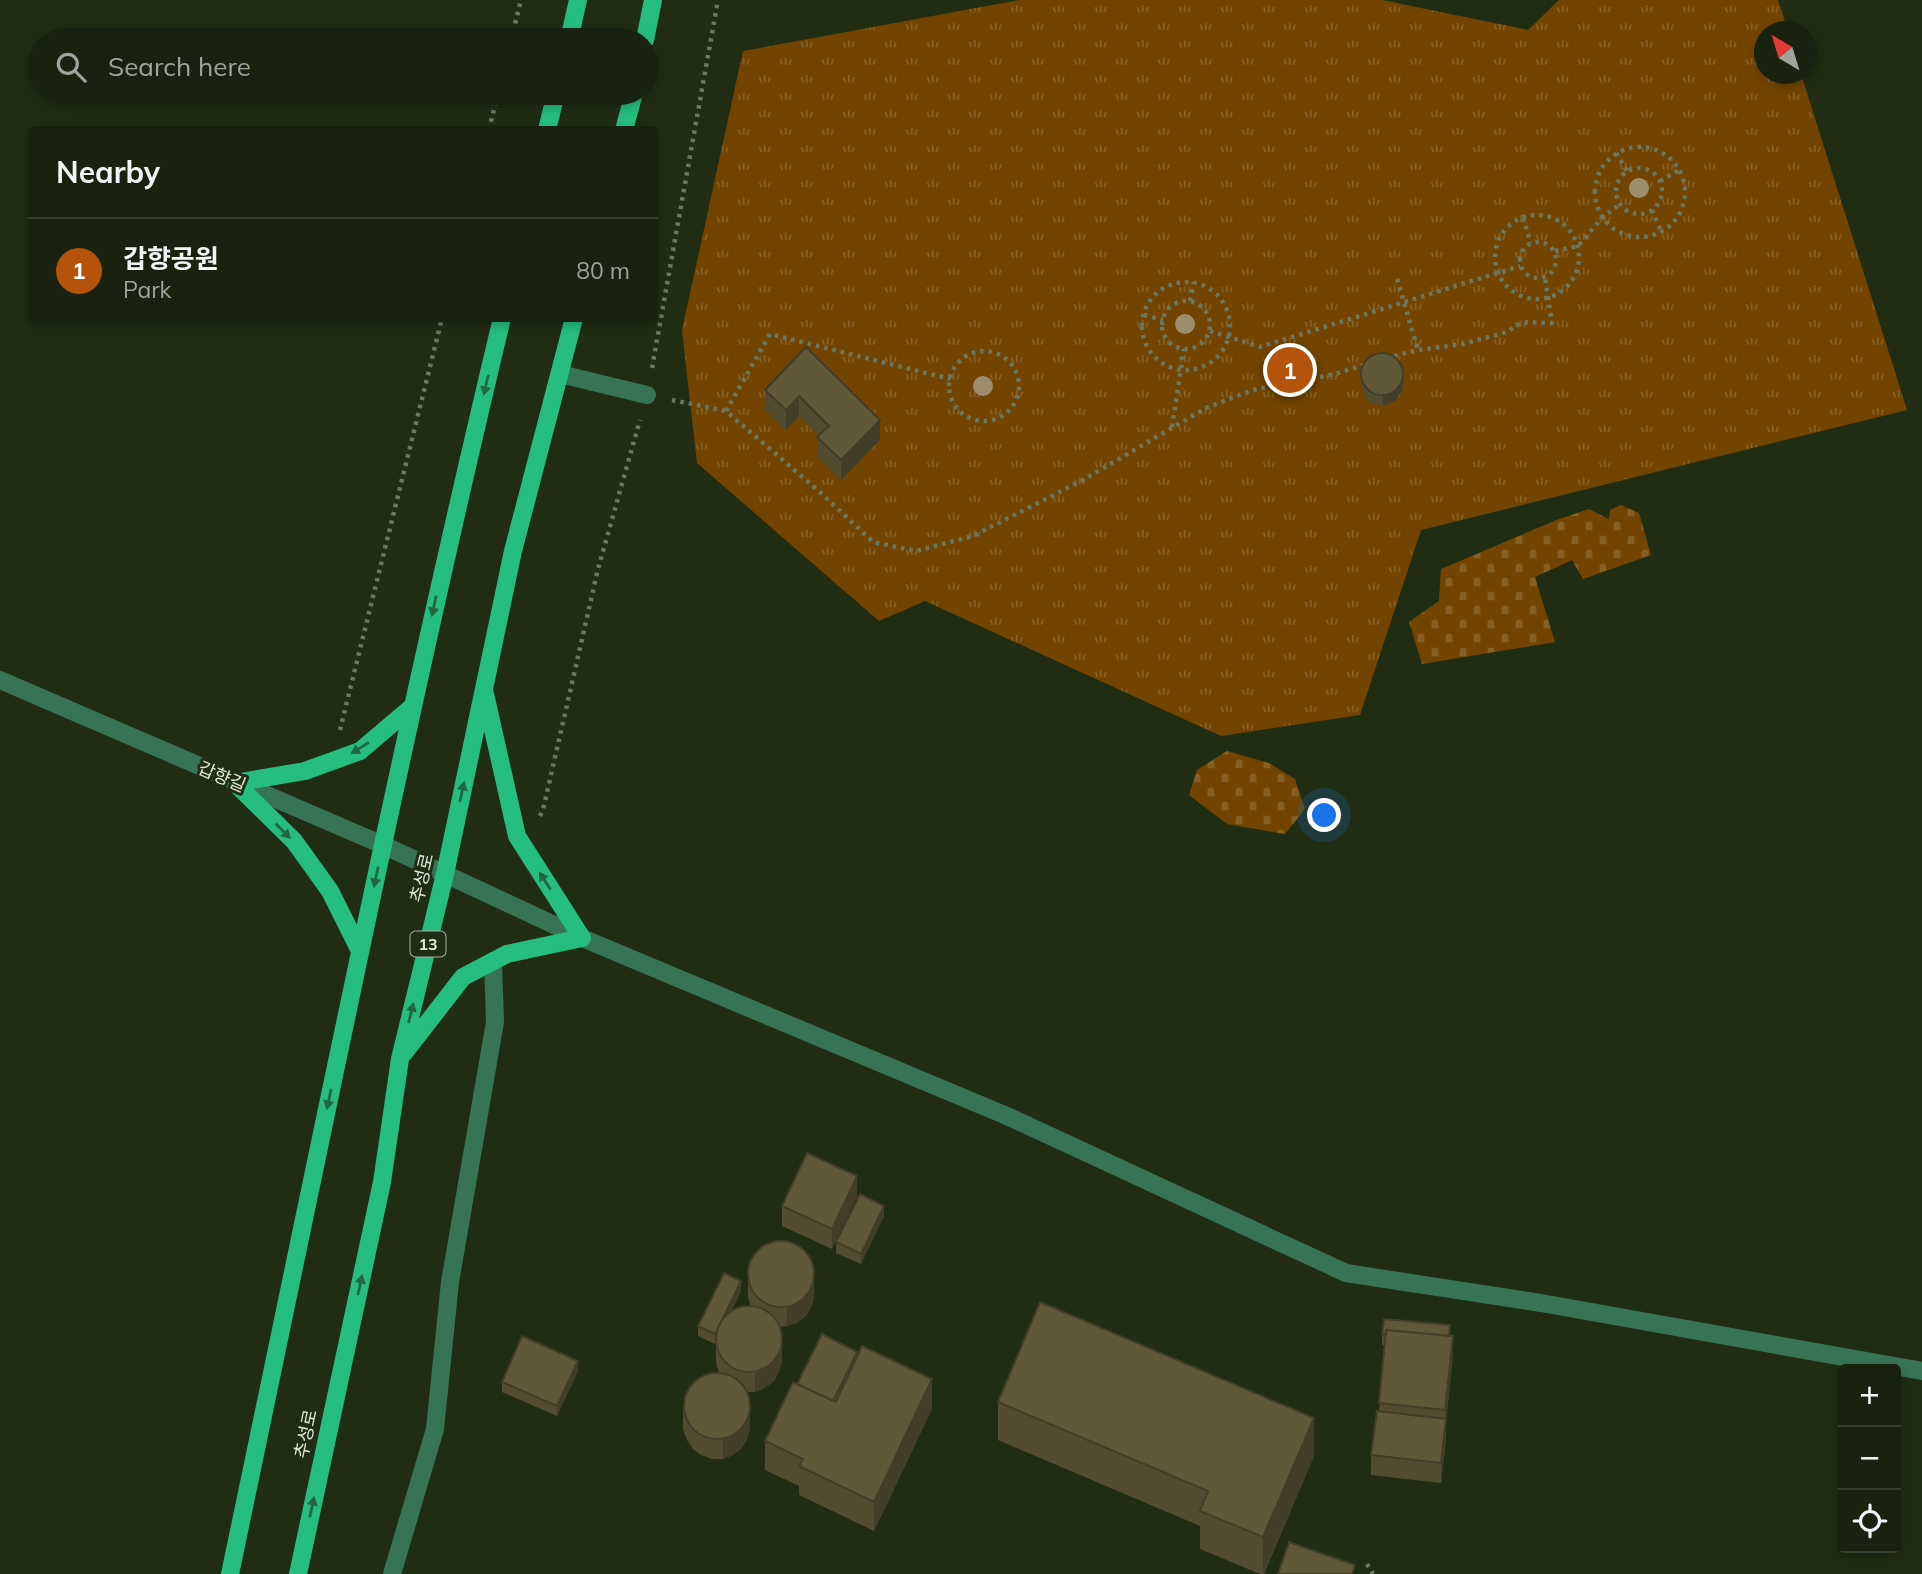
<!DOCTYPE html>
<meta charset="utf-8">
<style>
:root{--surface:#19220e;--page:#222a17;--text:#f1f3f6;--muted:#9fa49e;--line:#373f2e;--accent:#b45309}
body{margin:0;font-family:Mulish,"Noto Sans KR",sans-serif;background:var(--page);color:var(--text)}
.controls{position:absolute;right:21px;bottom:21px;display:grid;overflow:hidden;border-radius:7px;box-shadow:0 4px 10px #0003}
.controls button{width:63px;height:63px;display:grid;place-items:center;padding:0;border:0;border-bottom:2px solid var(--line);background:var(--surface);color:var(--text);font:35px sans-serif}
.compass{position:absolute;left:1754px;top:21px;width:63px;height:63px;border-radius:50%;background:var(--surface);box-shadow:0 4px 10px #0003;rotate:322deg}
.you{position:absolute;left:1325px;top:816px;width:24px;height:24px;margin:-18px;border:5px solid #fff;border-radius:50%;background:#1a73e8;box-shadow:0 0 0 10px #1a73e833}
.badge{display:grid;place-items:center;width:46px;height:46px;border-radius:50%;background:var(--accent);color:#fff;font-size:23px;font-weight:700}
.pin{position:absolute;translate:-50% -50%;border:4px solid #fff;box-shadow:0 2px 7px #0006}
.list{margin:0;padding:0;list-style:none}
h2{display:flex;justify-content:space-between;align-items:center;height:91px;margin:0;padding:0 28px;font-size:30px}
h2 small{font-size:23px;font-weight:400;color:var(--muted)}
.list li{display:grid;grid-template-columns:46px 1fr auto;gap:21px;align-items:center;box-sizing:border-box;height:105px;padding:0 28px;border-top:2px solid var(--line)}
.list b{display:block;font-size:26px;white-space:nowrap}
.list p{margin:0;font-size:23px;white-space:nowrap;color:var(--muted)}
.list em{font-size:23px;font-style:normal;color:var(--muted)}
.icon{flex:none;width:38px;height:38px;fill:none;stroke:currentColor;stroke-width:2;stroke-linecap:round;stroke-linejoin:round}
.map{position:relative;flex:none;width:1922px;height:1574px;overflow:hidden}
.search{position:absolute;background:var(--surface);box-shadow:0 4px 10px #0003;left:28px;top:28px;width:630px;height:77px;display:flex;align-items:center;gap:18px;box-sizing:border-box;padding:0 24px;border-radius:38px;color:var(--muted);font-size:26px}
.panel{position:absolute;background:var(--surface);box-shadow:0 4px 10px #0003;left:28px;top:126px;width:630px;height:196px;border-radius:7px}
.map>svg:first-child{display:block}
.grass{fill:url(#grass-tufts)}
.cemetery{fill:url(#cemetery-stones)}
.lines{fill:none;stroke-linecap:round;stroke-linejoin:round}
.path{stroke:#6c7760;stroke-width:4.5;stroke-dasharray:3.5 5;stroke-linecap:butt}
.service{stroke:#367455;stroke-width:18}
.minor{stroke:#367455;stroke-width:18}
.primary{stroke:#25be7f;stroke-width:18}
.tree{fill:#9b8d6e}
.wall{fill:#524c31}
.shaded-wall{fill:#423e28}
.building{fill:#5f5839;stroke:#423e28;stroke-width:2}
.oneway{fill:#23673e}
.labels{text-anchor:middle;stroke-width:6;stroke-linejoin:round;paint-order:stroke}
.shield{fill:#212d12;stroke:#a7b19d;stroke-width:2}
.shield-label{font-size:16px;font-weight:bold;fill:#e0e9d8}
.street-label{font-size:18px;fill:#e0e9d8;stroke:#212d12}
</style>
<div class="map">
<svg width="1922" height="1574" viewBox="0 0 1922 1574">
<defs>
<pattern id="grass-tufts" width="24" height="20" patternUnits="userSpaceOnUse" patternTransform="scale(1.75)"><rect width="24" height="20" fill="#724400"/><path d="M3 7l-1-3M5 7V3M7 7l1-3M15 17l-1-3M17 17v-4M19 17l1-3" fill="none" stroke="#865f24"/></pattern>
<pattern id="cemetery-stones" width="16" height="16" patternUnits="userSpaceOnUse" patternTransform="scale(1.75)"><rect width="16" height="16" fill="#724400"/><path d="M2 7V4a2 2 0 0 1 4 0v3zM10 15v-3a2 2 0 0 1 4 0v3z" fill="#865f24"/></pattern>
</defs>
<rect width="100%" height="100%" fill="#212d12"/>
<path class="grass" d="M1020,0h362l146,30 31,-30h219l10,31 -24,1v42h37l106,336 -486,120 -61,185 -139,21 -296,-135 -46,20 -182,-158 -15,-133 61,-279z"/>
<path class="cemetery" d="M1621,505l18,8 12,42 -68,24 -11,-19 -37,17 20,65 -133,22 -13,-42 30,-21 2,-32 118,-50 30,-10 20,10 1,-9z
M1227,751l42,12 26,16 10,30 -20,25 -58,-10 -38,-29 8,-25z"/>
<g class="lines">
<path class="path" d="M511,40l10,-40
M489,130l9,-37
M1595 192a45 45 0 1 1 90 0a45 45 0 1 1-90 0Z
M1616,153l11,18
M1616 191a23 23 0 1 1 46 0a23 23 0 1 1-46 0Z
M1660,181l19,-11
M1652,210l9,21
M1495 257a42 42 0 1 1 84 0a42 42 0 1 1-84 0Z
M1523,218l8,25
M1520 260a18 18 0 1 1 36 0a18 18 0 1 1-36 0Z
M1555,251l23,-5 24,-28 18,-14
M1397,279l21,71
M1142 326a44 44 0 1 1 88 0a44 44 0 1 1-88 0Z
M1162 325a24 24 0 1 1 48 0a24 24 0 1 1-48 0Z
M1190,301l4,-19
M1144,315l19,5
M1210,331l50,16 260,-81
M949 386a35 35 0 1 1 70 0a35 35 0 1 1-70 0Z
M1386,358l32,-8 45,-6 44,-12 15,-10 30,1 -7,-46
M652,368l66,-368
M672,400l54,11 95,82 52,49 43,9 57,-15 110,-56 123,-72 47,-18 82,-16 32,-10
M726,411l44,-77 180,45
M1172,427l12,-78
M340,730l102,-412
M540,816l3,-6 55,-241 42,-149
M1367,1564l6,10"/>
<path class="service" d="M560,374l87,21"/>
<path class="minor" d="M0,680l383,165 199,93 425,178 339,157 195,30 381,68
M392,1574l43,-145 15,-147 45,-260 -2,-60"/>
<path class="primary" d="M569,40l9,-40
M645,40l8,-40
M547,130l9,-37
M624,130l10,-37
M235,783l59,58 36,50 30,60
M235,783l70,-12 55,-20 53,-45
M404,1053l59,-76 44,-23 75,-16 -65,-102 -32,-142
M230,1574c88,-419 172,-839 272,-1256
M298,1574l84,-392 18,-123 45,-185 68,-323 61,-233"/>
</g>
<g class="tree">
<circle cx="1639" cy="188" r="10"/>
<circle cx="1185" cy="324" r="10"/>
<circle cx="983" cy="386" r="10"/>
</g>
<path class="wall" d="M806,347l74,93 -39,40 -24,-23v-20l1,-1 -19,-20 -13,14 -21,-20v-20z
M1403,371v18l-7,11 -13,6 -13,-4 -5,-5 -4,-14v-10z
M857,1196l-25,53 -50,-23v-20z
M884,1216l-23,48 -25,-11v-11z
M748,1277l66,19 -2,10 -6,10 -9,7 -10,3 -8,1 3,35 -3,10 -5,9 -9,7 -10,4h-8l3,36 -3,11 -5,9 -9,7 -10,4h-11l-11,-4 -8,-6 -6,-9 -4,-11v-20l36,-36 -3,-10v-21l-1,2 -17,-8v-10l43,-35 -10,21 20,-5 -3,-10z
M1382,1335l68,1 3,21 -7,63v19l-5,44 -70,-8v-20l8,-44 6,-66h-3z
M857,1357l75,52 -58,122 -75,-36v-9l-34,-16v-29z
M578,1371l-21,45 -55,-24v-10z
M998,1402l316,54 -50,118h-4l-60,-25v-23l-202,-86z"/>
<path class="shaded-wall" d="M1403,379v10l-7,11 -13,6v-11z
M799,396v20l-13,14v-20z
M880,420v20l-39,40v-20z
M857,1176v20l-25,53v-20z
M884,1206v10l-23,48v-10z
M814,1276v20l-2,10 -6,10 -9,7 -10,3v-20z
M741,1281v10l-26,53v-10z
M1453,1336v21l-7,63v19l-5,44v-20l4,-35v-18z
M782,1341v21l-3,10 -5,9 -9,7 -10,4v-20z
M857,1352v20l-24,50v-20z
M578,1361v10l-21,45v-10z
M932,1379v30l-58,122v-29z
M750,1408v20l-3,11 -5,9 -9,7 -10,4v-20z
M1314,1418v38l-51,118v-37z"/>
<path class="building" d="M806,347l74,73 -39,40 -24,-23 12,-11 -30,-30 -13,14 -21,-20z
M1361 374a21 21 0 1 1 42 0a21 21 0 1 1-42 0Z
M807,1153l50,23 -25,53 -50,-23z
M860,1194l24,12 -23,48 -25,-12z
M748 1274a33 33 0 1 1 66 0a33 33 0 1 1-66 0Z
M724,1273l17,8 -26,53 -17,-8z
M1040,1302l274,116 -51,119 -63,-26 8,-20 -210,-89z
M716 1339a33 33 0 1 1 66 0a33 33 0 1 1-66 0Z
M1384,1319l66,6 -1,11 -63,-6v5h-4z
M1386,1330l67,6 -8,74 -66,-7z
M822,1334l35,18 -24,49 -36,-17z
M522,1336l56,25 -21,45 -55,-24z
M862,1346l70,33 -58,123 -75,-36 4,-7 -38,-18 28,-59 43,20z
M684 1406a33 33 0 1 1 66 0a33 33 0 1 1-66 0Z
M1377,1411l69,8 -5,44 -70,-8z
M1289,1542l66,23 -3,9h-74z"/>
<defs><path id="oneway-solid" d="M-6-.8H1V-3.2L6.5 0L1 3.2V.8H-6Z" transform="scale(1.75)"/></defs>
<g class="oneway">
<use href="#oneway-solid" transform="translate(486 385) rotate(103)"/>
<use href="#oneway-solid" transform="translate(434 606) rotate(102)"/>
<use href="#oneway-solid" transform="translate(360 748) rotate(148)"/>
<use href="#oneway-solid" transform="translate(462 792) rotate(-78)"/>
<use href="#oneway-solid" transform="translate(283 831) rotate(45)"/>
<use href="#oneway-solid" transform="translate(376 877) rotate(102)"/>
<use href="#oneway-solid" transform="translate(545 881) rotate(-123)"/>
<use href="#oneway-solid" transform="translate(411 1013) rotate(-76)"/>
<use href="#oneway-solid" transform="translate(329 1099) rotate(102)"/>
<use href="#oneway-solid" transform="translate(360 1285) rotate(-78)"/>
<use href="#oneway-solid" transform="translate(312 1507) rotate(-78)"/>
</g>
<g class="labels">
<rect class="shield" x="410.5" y="931.5" width="35" height="25" rx="5"/>
<g class="shield-label">
<text x="428" y="950">13</text>
</g>
<g class="street-label">
<text transform="translate(222 777) rotate(23)" y="6">갑향길</text>
<text transform="translate(422 878) rotate(-77)" y="6">추성로</text>
<text transform="translate(306 1434) rotate(-78)" y="6">추성로</text>
</g>
</g>
</svg>
<div class="controls">
<button>+</button>
<button>−</button>
<button><svg class="icon" aria-label="locate" viewBox="0 0 24 24"><circle cx="12" cy="12" r="6"/><path d="M12 2v4M12 18v4M2 12h4M18 12h4"/></svg></button>
</div>
<svg class="compass" viewBox="-18 -18 36 36"><path d="M0-13l5 13h-10z" fill="#e53935"/><path d="M0 13l5-13h-10z" fill="#9fa49e"/></svg>
<div class="you"></div>
<div class="pin badge" style="left:1290px;top:370px">1</div>
<div class="search"><svg class="icon" aria-label="search" viewBox="0 0 24 24"><circle cx="10" cy="10" r="6"/><path d="M15 15l6 6"/></svg>Search here</div>
<section class="panel">
<h2>Nearby<small></small></h2>
<ul class="list">
<li><span class="badge">1</span><div><b>갑향공원</b><p>Park</p></div><em>80 m</em></li>
</ul>
</section>
</div>
